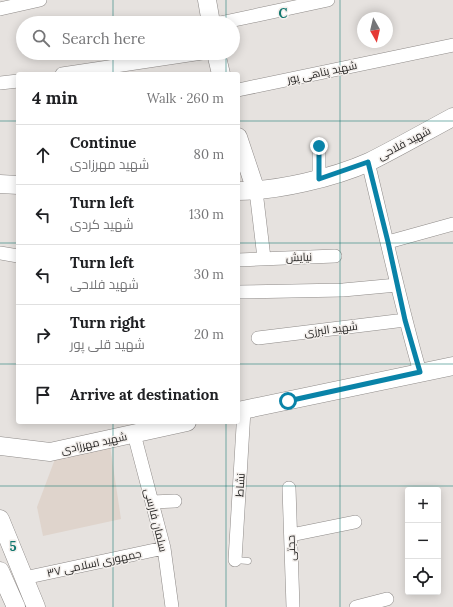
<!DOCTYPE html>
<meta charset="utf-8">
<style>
:root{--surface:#fff;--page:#f6f6f6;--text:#202124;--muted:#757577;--line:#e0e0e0}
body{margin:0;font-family:Lora,Cairo,serif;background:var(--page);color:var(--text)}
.controls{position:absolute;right:12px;bottom:12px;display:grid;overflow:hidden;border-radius:4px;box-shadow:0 2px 10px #0003}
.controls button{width:36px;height:36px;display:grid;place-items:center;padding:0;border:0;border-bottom:1px solid var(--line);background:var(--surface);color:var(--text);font:20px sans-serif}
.compass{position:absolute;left:357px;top:12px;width:36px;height:36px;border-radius:50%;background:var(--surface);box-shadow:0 2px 10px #0003;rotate:172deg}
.stop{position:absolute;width:12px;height:12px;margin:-9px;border:3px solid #0983a8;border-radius:50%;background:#fff}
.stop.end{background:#0983a8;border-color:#fff;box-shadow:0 1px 4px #0008}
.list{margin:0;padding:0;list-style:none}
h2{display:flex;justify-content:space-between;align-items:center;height:52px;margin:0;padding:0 16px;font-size:17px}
h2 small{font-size:13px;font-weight:400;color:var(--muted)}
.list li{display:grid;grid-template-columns:26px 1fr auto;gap:12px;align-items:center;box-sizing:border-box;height:60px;padding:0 16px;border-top:1px solid var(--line)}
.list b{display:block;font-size:15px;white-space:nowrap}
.list p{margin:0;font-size:13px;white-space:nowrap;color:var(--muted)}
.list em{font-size:13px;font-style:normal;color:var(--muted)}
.icon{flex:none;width:22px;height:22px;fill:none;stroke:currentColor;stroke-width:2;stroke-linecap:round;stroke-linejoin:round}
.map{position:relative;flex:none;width:453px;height:607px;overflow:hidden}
.search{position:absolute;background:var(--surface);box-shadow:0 2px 10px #0003;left:16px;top:16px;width:224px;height:44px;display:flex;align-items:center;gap:10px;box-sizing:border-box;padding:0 14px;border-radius:22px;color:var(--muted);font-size:15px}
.panel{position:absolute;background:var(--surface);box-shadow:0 2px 10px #0003;left:16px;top:72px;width:224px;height:352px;border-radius:4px}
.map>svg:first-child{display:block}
.built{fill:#dfd4cc}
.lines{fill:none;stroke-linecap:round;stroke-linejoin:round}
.lane-casing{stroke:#8f8b89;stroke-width:7}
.street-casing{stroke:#8f8b89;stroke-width:14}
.secondary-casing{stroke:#8f8b89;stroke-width:19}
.lane{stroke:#fff;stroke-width:6}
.street{stroke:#fff;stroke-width:13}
.secondary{stroke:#fff;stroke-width:18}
.route{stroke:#0983a8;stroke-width:5}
.grid{fill:none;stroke:#0f766e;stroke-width:1;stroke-opacity:0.55}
.labels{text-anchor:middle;stroke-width:3;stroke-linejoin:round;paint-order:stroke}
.street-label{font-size:11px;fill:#201f1e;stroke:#f3efec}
.grid-label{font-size:13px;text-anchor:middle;font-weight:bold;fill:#0f766e;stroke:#f3efec;stroke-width:3;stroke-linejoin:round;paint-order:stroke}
</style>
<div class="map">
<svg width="453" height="607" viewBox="0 0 453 607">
<rect width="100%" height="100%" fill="#e6e2df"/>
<path class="built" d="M110,446l11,73 -78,17 -6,-29 18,-48z"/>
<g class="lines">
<g class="lane-casing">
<path id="lane" d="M235,560l13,1"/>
</g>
<g class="street-casing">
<path id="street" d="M0,9l40,-9
M220,23l108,-23
M62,74l140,-21
M0,83l18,-2
M238,90l215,-45
M319,145v34
M368,162c17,70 32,141 52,210
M256,191l8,67
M388,242l65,-18
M0,253l18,3
M238,260l97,-4
M238,292l105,-2 54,-5
M258,338l147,-18
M134,434l30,114 8,59
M289,488l4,119
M152,502l23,-1
M291,535l64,-13
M235,560l9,-150
M24,578l140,-30
M356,607l31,-8"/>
</g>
<g class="secondary-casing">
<path id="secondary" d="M207,0l4,23
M216,53l5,21
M238,137l18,54
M0,184l18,1
M238,191c39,0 95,-13 131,-29 28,-14 56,-30 84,-45
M238,411l215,-45
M0,446l50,6 137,-30
M0,519l36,88
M0,571l16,36"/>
</g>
<use href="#lane" class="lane"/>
<use href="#street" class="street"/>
<use href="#secondary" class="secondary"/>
</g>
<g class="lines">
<path class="route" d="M288,401l132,-29 -15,-52 -17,-78 -20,-80 -49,17v-33"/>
</g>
<path class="grid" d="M113,0v23M226,0v23M340,0v607M113,53v21M226,53v21M0,121h18M238,121h215M0,243h18M238,243h215M0,364h18M238,364h215M113,422v185M226,422v185M0,486h453"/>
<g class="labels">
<g class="street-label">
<text transform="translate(322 72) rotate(-12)" y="4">شهید پناهی پور</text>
<text transform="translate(404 143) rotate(-28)" y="4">شهید فلاحی</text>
<text transform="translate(299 257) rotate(-2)" y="4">نیایش</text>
<text transform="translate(331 329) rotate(-7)" y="4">شهید البرزی</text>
<text transform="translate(94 443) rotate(-12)" y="4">شهید مهرزادی</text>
<text transform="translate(240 485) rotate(-87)" y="4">نشاط</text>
<text transform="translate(156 520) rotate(76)" y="4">سلمان فارسی</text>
<text transform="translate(291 548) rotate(-92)" y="4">حجتی</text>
<text transform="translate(94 563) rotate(-12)" y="4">جمهوری اسلامی ۳۷</text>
</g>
</g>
<g class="grid-label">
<text x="283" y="18">C</text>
<text x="13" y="551">5</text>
</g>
</svg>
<div class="controls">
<button>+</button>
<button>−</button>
<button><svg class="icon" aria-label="locate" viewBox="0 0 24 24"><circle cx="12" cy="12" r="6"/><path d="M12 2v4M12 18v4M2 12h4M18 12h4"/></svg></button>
</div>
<svg class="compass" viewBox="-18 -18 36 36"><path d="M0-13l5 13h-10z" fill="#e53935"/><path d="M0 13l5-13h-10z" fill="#757577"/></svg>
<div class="stop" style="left:288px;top:401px"></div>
<div class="stop end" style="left:319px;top:146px"></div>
<div class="search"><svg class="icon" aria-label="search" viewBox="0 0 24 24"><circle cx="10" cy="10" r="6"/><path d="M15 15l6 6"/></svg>Search here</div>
<section class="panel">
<h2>4 min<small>Walk · 260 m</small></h2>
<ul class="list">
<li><svg class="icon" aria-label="ahead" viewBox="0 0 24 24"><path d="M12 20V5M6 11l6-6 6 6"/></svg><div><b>Continue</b><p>شهید مهرزادی</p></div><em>80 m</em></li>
<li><svg class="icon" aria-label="left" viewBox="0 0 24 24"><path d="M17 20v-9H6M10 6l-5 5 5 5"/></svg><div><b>Turn left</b><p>شهید کردی</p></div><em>130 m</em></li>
<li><svg class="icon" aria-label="left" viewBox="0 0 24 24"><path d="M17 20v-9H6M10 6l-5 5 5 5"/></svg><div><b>Turn left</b><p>شهید فلاحی</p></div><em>30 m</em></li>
<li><svg class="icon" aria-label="right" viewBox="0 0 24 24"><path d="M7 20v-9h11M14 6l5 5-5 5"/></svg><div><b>Turn right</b><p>شهید قلی پور</p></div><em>20 m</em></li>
<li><svg class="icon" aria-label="arrive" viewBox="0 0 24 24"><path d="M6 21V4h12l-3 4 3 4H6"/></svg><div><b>Arrive at destination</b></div></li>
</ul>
</section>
</div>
